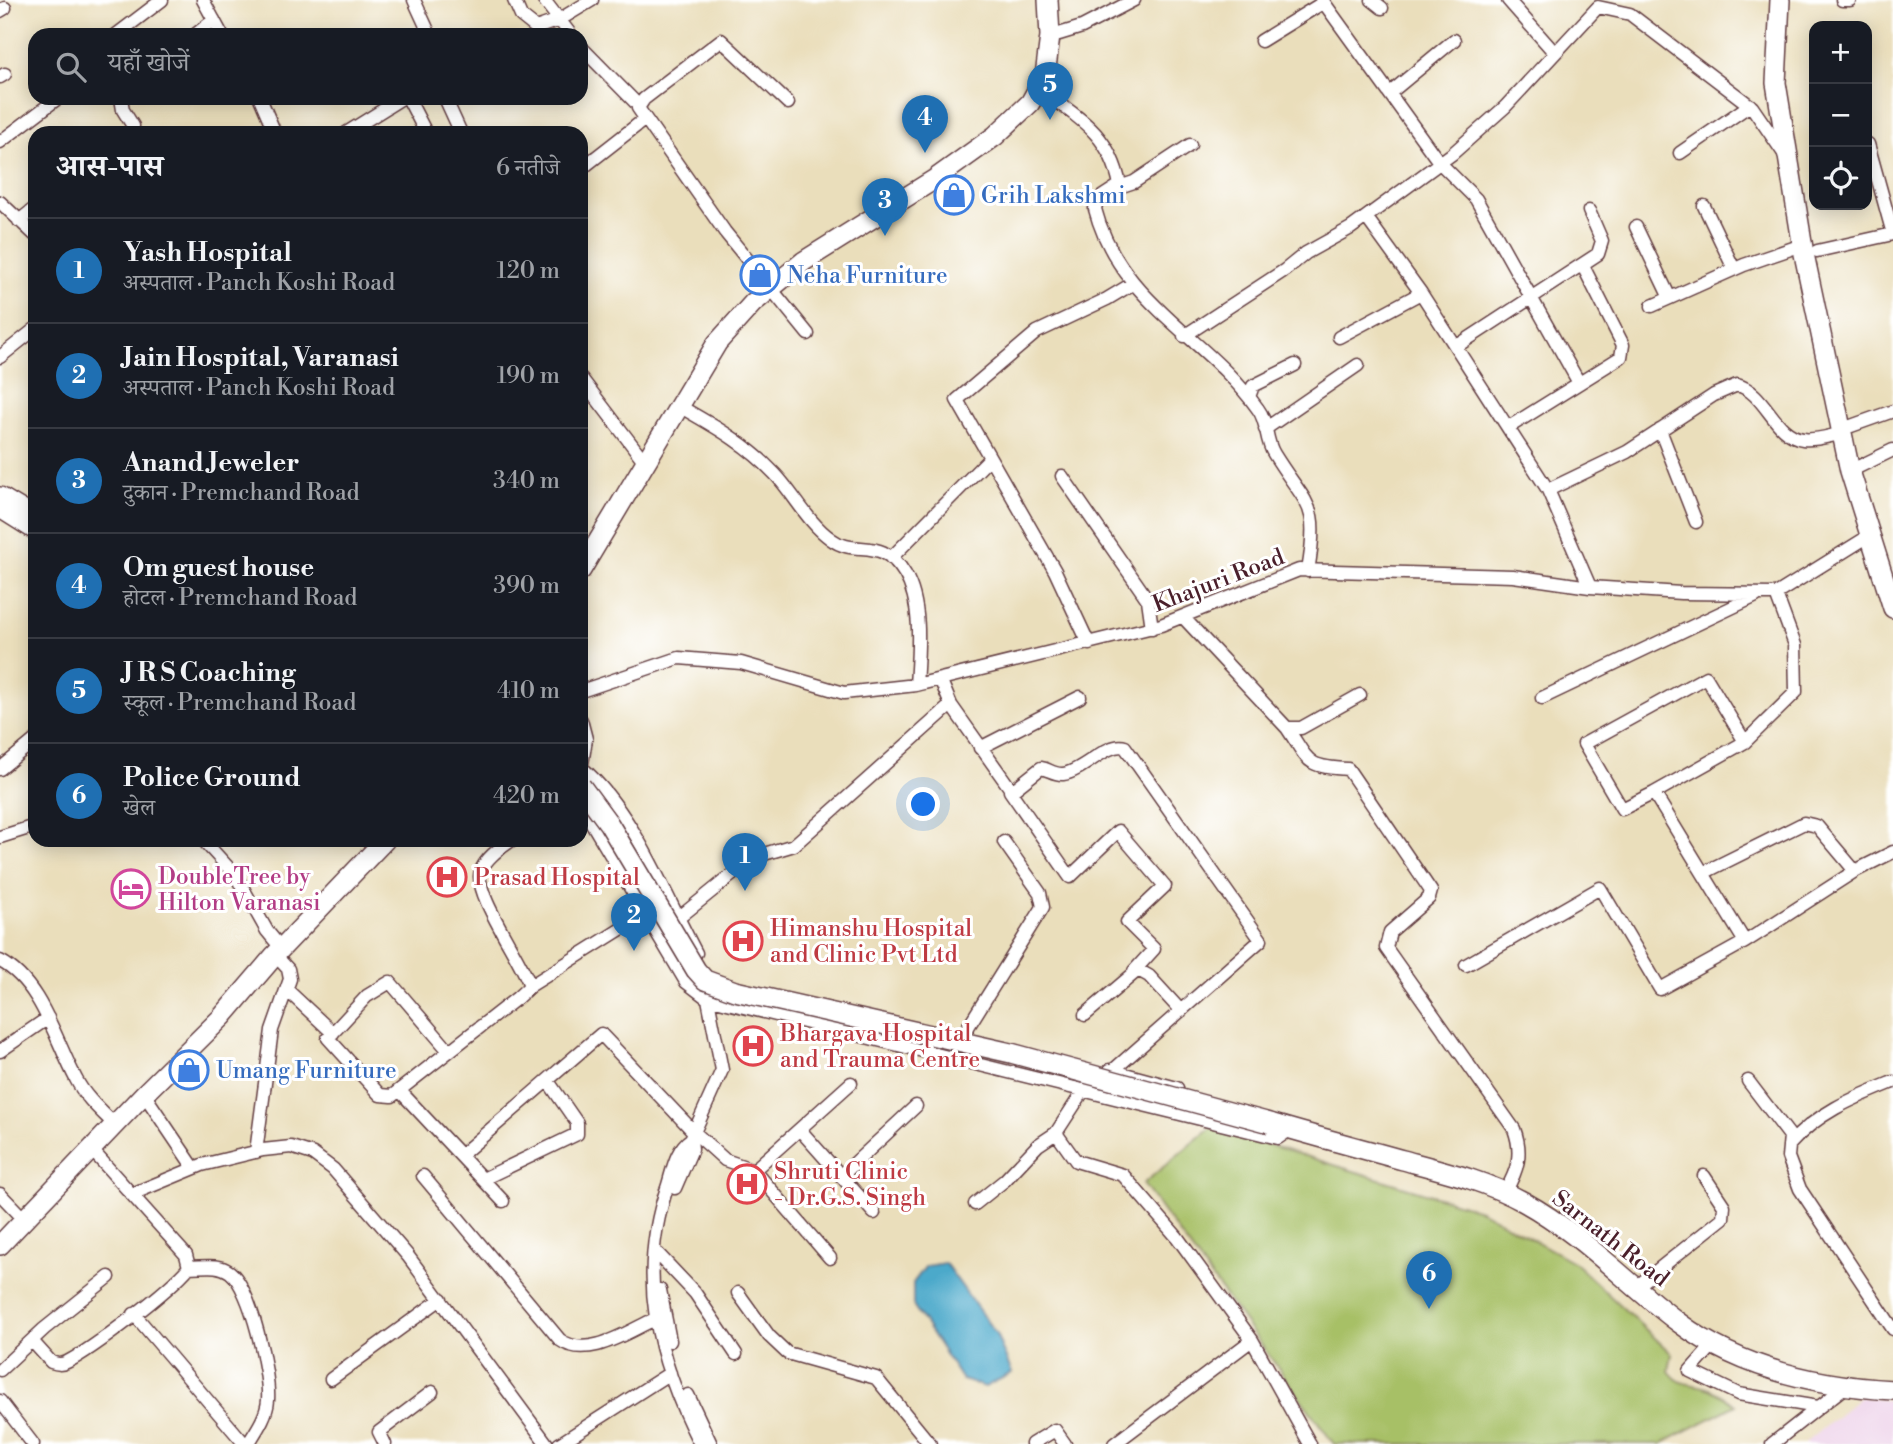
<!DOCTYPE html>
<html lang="hi">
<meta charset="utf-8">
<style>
:root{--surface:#171b24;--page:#20242c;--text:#f1f3f6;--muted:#9ea1a6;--line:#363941;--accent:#1f6fb2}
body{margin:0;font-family:"Libre Bodoni","Noto Serif Devanagari",serif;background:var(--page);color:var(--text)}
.controls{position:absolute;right:21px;top:21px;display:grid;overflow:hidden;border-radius:14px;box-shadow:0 4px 18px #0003}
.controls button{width:63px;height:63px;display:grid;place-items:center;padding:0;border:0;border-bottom:2px solid var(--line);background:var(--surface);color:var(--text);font:35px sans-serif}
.you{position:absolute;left:924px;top:805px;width:24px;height:24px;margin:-18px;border:5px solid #fff;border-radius:50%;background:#1a73e8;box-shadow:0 0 0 10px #1a73e833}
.badge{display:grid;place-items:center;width:46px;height:46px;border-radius:50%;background:var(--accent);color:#fff;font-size:23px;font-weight:700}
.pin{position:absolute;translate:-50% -58px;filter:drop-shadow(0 2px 4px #0008)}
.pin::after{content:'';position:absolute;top:37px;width:24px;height:21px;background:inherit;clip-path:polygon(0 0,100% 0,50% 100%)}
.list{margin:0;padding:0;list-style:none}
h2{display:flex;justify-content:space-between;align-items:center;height:91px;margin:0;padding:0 28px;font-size:30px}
h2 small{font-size:23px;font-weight:400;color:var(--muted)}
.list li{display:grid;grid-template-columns:46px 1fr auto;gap:21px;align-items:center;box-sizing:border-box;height:105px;padding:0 28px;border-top:2px solid var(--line)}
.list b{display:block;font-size:26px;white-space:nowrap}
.list p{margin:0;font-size:23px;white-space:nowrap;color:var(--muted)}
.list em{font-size:23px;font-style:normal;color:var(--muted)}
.icon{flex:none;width:38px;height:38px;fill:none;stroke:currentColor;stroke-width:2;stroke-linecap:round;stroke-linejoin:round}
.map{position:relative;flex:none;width:1893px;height:1444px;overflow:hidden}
.search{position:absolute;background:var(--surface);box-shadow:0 4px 18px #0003;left:28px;top:28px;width:560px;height:77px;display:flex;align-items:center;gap:18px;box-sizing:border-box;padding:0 24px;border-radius:21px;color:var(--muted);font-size:26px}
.panel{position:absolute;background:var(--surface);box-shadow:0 4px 18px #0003;left:28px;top:126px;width:560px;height:721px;border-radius:21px}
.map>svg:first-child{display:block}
.built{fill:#edd1e9}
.green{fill:#a7c066;stroke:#787048;stroke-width:2}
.water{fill:#4ca9ca;stroke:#4b647a;stroke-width:2}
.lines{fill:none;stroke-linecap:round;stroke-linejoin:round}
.minor-casing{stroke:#623c41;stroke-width:15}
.highway-casing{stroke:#623c41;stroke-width:22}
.minor{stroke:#fff;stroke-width:12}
.highway{stroke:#fff;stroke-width:19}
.highway-bridge-casing{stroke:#623c41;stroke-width:22;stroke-linecap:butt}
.highway-bridge{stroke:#fff;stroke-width:19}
.labels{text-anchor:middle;stroke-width:6;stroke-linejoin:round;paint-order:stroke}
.shop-label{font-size:23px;fill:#366cbe;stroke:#fff;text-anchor:start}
.street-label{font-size:23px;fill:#4a1f2b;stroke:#fff}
.hotel-label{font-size:23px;fill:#b23c85;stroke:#fff;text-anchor:start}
.health-label{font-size:23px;fill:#be3a42;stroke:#fff;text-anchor:start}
</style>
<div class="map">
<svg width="1893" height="1444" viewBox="0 0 1893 1444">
<rect width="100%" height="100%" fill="#fff"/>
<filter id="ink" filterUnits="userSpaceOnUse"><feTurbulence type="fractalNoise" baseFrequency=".0143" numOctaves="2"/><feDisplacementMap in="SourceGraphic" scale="14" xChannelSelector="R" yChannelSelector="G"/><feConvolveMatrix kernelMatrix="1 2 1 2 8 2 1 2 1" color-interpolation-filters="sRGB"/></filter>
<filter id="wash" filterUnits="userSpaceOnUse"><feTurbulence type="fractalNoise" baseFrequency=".00686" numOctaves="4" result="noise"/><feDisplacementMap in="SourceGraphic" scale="28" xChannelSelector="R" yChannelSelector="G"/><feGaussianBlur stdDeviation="1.57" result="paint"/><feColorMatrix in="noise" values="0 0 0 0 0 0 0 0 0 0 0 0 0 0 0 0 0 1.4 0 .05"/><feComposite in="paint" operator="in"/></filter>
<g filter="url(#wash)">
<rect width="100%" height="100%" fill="#eadebb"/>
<path class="built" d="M1860,1397l33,4v43h-89z"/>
<path class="green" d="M1211,1127l269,83 95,53 97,91 -3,17c12,17 24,11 41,18 9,4 18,11 26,16l-75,39h-327l-191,-260z"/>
<path class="water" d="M945,1263l51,71 16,39 -27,14 -23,-7 -49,-75v-22l13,-17z"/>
</g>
<g filter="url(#ink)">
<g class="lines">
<g class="minor-casing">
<path id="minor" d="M203,0l19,35
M414,0l16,35
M514,0l7,16 15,12 23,-8 33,-20
M544,0l27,35
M1322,0l117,162 37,37 103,184
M1372,0l10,8
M1508,0l46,52
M1842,0h8
M0,11l5,-3
M1059,34l23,-7 52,-27
M116,35l46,-35
M195,35l19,-15
M1261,41l63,-39
M581,47l57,58
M0,77l5,-3
M1040,90c39,28 70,44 80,95l-23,15 -2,9c24,93 112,128 163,200 10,13 7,31 16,45 34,55 46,47 34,117
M1390,93l64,-53
M121,98l2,12 10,16 -3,7
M260,98l15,35
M408,98l18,35
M445,98l16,35
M788,103l-67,-63 -77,59 -6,9 87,124 83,102
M346,133l56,-35
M0,142l58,-44
M1680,153l70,-48
M581,169l64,-50
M1119,187l15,-5 56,-37
M0,202l35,33
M1704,206l30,63
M1366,217l55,76
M19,221l16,-13
M1636,227l34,71
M1817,251l76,-17 -25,-90
M1652,306l92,-41 58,-20
M1184,336l101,-66 21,-17 45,-25 101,-74 53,-47 93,-100 32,7 122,93 33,48
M1339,337l82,-44 127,197 42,97
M1457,346l141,-92 4,-13 -13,-30
M0,357l35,-28
M581,378l64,84
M1249,397l4,-11 42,-21
M679,406c35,20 68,38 96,68 19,20 33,49 56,65 25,19 50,-5 74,35 18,31 13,77 11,111
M1851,426l42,-15
M1509,427l112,-70 2,-12 -40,-79
M1265,429l93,-64
M1660,430l36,92
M1850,471l43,-21
M1062,476l86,124 4,28
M1548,490l79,-38 87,-57 23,-10c29,7 36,50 66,54 11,2 26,-3 37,-5
M0,512l35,22
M891,558l99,-100
M1183,617l104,111h14l59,-33
M1089,644l-34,-73 -98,-171 80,-68 70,-33 25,-15
M581,691l98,-33 62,5 103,30 72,-8 245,-60 138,-55 214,6 77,11 91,6 95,1 93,-58
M1542,698l214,-102
M951,705l61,86 29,-23c7,1 14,7 22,6 19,-2 45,-33 62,-27l136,193 -152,134
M581,720l5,19 -5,31
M1287,728c23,34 18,39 61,41l83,122 -2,7 -39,34 -4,16 128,181c9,24 4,41 -9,63
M980,748l100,-51
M581,767c52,44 83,126 115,186
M0,769l35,-29
M1010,791l60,86 48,-46 47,55 -38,36 27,27 -20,22
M1654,793l-32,16 -38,-65 122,-67 39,65
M581,805l105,177 21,16 571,140 14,-10
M0,837l35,-11
M203,840l33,36 31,55 14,17
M1703,873l101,-50 13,3 38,45
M670,921l11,-5 73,-59 40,-12 157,-140 -10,-24
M1745,942l110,-71 38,-19
M0,961c41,21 56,81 76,118 9,18 25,32 39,46
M1466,965l134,-77 60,101 85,-47 -91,-149 91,-51 51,-50 -1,-47 -19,-51
M530,986l115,-72
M287,990l46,43
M1085,1015l53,-45 11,6 32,35
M963,1035l80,-128 -3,-14 -36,-51
M0,1051l48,-33
M449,1051l-59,-69 -23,14 -39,42 52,57 12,1 125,-98 13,-12c-8,-26 -58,-94 -49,-115 5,-14 20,-23 31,-31
M1110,1070l67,18
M1748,1081l42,55 -2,21 12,32 93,140
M400,1091l103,110
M144,1094l50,74
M801,1131l73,82
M1056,1133l20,28 47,14 54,62 75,103 58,104
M1789,1145c29,-33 65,-47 104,-63
M256,1152l16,-122 18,-51 -2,-10 -13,-14
M461,1155l140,-121 93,98 31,28 29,10 97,-87
M754,1170l76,88
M423,1176l137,164c28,20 68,-9 95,-21
M841,1176l75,-70
M483,1179l94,-45v-11l-29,-42
M675,1188l17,-39 -1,-10
M0,1194l25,26
M132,1194l70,-29 61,-15 28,-3 22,7 20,15 75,87 139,188
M975,1204l30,-24 33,-35 18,-12 28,-43 7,-4
M658,1254l37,39 41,61
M189,1267c14,0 29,-4 41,5 21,16 40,102 38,128 -1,16 -12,31 -20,44
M1635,1288l88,-70 1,-12 -20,-30
M660,1290l10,51
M738,1293l31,43 18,17 89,25 54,66
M134,1314l109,128 6,2
M33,1342l18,20c6,2 10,3 16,0 26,-13 103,-72 122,-95l-3,-12 -95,-106
M1713,1345l-23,26 48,23 80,13
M0,1370l44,-41 65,-52
M331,1379l110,-80
M688,1395l23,49
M0,1401l33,43
M385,1444l-6,-12 53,-40
M559,1444l111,-71
M700,1444c-43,-84 -64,-168 -32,-259 5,-16 8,-36 23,-46l31,-69 -15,-76
M1032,1444l23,-14 10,14
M1114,1444l138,-104
M1772,1444l74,-58"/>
</g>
<g class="highway-casing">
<path id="highway" d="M1780,0l-4,83 28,171 46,217 43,137
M0,497l35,21
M581,570l136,-227 36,-40 51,-42 131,-82 60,-43 35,-33 15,-27 5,-40 -2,-36
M1270,1123c44,13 89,25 133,37 41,11 83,21 121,42 58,32 102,81 154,120 61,46 140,64 215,68
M0,1245l144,-151 78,-77 53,-62 110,-115"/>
</g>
<use href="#minor" class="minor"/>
<use href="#highway" class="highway"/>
<g class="highway-bridge-casing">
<path id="highway-bridge" d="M581,786l28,38 87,146 9,10 30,11 276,62 259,70"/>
</g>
<use href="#highway-bridge" class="highway-bridge"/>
</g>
</g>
<defs>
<g id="shop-ring" transform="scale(2.0125)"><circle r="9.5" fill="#fff" stroke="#3f7fe0" stroke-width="1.5"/><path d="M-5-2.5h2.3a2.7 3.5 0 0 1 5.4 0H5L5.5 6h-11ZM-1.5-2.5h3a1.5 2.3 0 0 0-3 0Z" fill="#3f7fe0"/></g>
<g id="hospital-ring" transform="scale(2.0125)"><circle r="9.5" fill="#fff" stroke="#e0444e" stroke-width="1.5"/><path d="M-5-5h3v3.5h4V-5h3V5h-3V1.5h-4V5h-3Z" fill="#e0444e"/></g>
<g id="hotel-ring" transform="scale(2.0125)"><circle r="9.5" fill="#fff" stroke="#d1479c" stroke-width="1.5"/><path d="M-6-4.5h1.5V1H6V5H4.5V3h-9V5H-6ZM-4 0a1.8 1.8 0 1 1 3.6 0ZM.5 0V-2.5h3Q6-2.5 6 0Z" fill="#d1479c"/></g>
</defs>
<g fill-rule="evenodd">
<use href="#shop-ring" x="954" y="195"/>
<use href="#shop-ring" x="760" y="275"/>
<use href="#hospital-ring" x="447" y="877"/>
<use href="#hotel-ring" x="131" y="889"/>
<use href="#hospital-ring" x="743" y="941"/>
<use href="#hospital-ring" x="753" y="1046"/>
<use href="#shop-ring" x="189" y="1070"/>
<use href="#hospital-ring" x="747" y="1184"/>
</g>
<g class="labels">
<g class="shop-label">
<text x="981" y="203">Grih Lakshmi</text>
<text x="787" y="283">Neha Furniture</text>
<text x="216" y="1078">Umang Furniture</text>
</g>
<g class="street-label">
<text transform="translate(1218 580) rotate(-21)" y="8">Khajuri Road</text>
<text transform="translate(1611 1238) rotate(38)" y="8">Sarnath Road</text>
</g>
<g class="hotel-label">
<text x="158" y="884">DoubleTree by<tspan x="158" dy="26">Hilton Varanasi</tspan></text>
</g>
<g class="health-label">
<text x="474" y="885">Prasad Hospital</text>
<text x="770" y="936">Himanshu Hospital<tspan x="770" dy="26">and Clinic Pvt Ltd</tspan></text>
<text x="780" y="1041">Bhargava Hospital<tspan x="780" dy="26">and Trauma Centre</tspan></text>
<text x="774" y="1179">Shruti Clinic<tspan x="774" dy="26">- Dr.G.S. Singh</tspan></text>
</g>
</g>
</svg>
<div class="controls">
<button>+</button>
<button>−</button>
<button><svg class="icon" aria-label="locate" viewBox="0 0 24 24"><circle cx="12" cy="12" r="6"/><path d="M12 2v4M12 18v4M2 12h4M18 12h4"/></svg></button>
</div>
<div class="you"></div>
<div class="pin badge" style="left:745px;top:891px">1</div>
<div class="pin badge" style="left:634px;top:951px">2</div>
<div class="pin badge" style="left:885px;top:236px">3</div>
<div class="pin badge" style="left:925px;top:153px">4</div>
<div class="pin badge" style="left:1050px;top:120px">5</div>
<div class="pin badge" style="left:1429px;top:1309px">6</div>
<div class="search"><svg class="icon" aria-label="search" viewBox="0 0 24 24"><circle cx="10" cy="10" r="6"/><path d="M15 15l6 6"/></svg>यहाँ खोजें</div>
<section class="panel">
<h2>आस-पास<small>6 नतीजे</small></h2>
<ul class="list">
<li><span class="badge">1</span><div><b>Yash Hospital</b><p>अस्पताल · Panch Koshi Road</p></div><em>120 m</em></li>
<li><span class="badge">2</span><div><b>Jain Hospital, Varanasi</b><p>अस्पताल · Panch Koshi Road</p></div><em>190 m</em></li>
<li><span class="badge">3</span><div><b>Anand Jeweler</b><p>दुकान · Premchand Road</p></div><em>340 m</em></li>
<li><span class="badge">4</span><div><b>Om guest house</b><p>होटल · Premchand Road</p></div><em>390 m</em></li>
<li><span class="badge">5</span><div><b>J R S Coaching</b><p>स्कूल · Premchand Road</p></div><em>410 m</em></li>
<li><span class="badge">6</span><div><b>Police Ground</b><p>खेल</p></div><em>420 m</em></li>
</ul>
</section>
</div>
